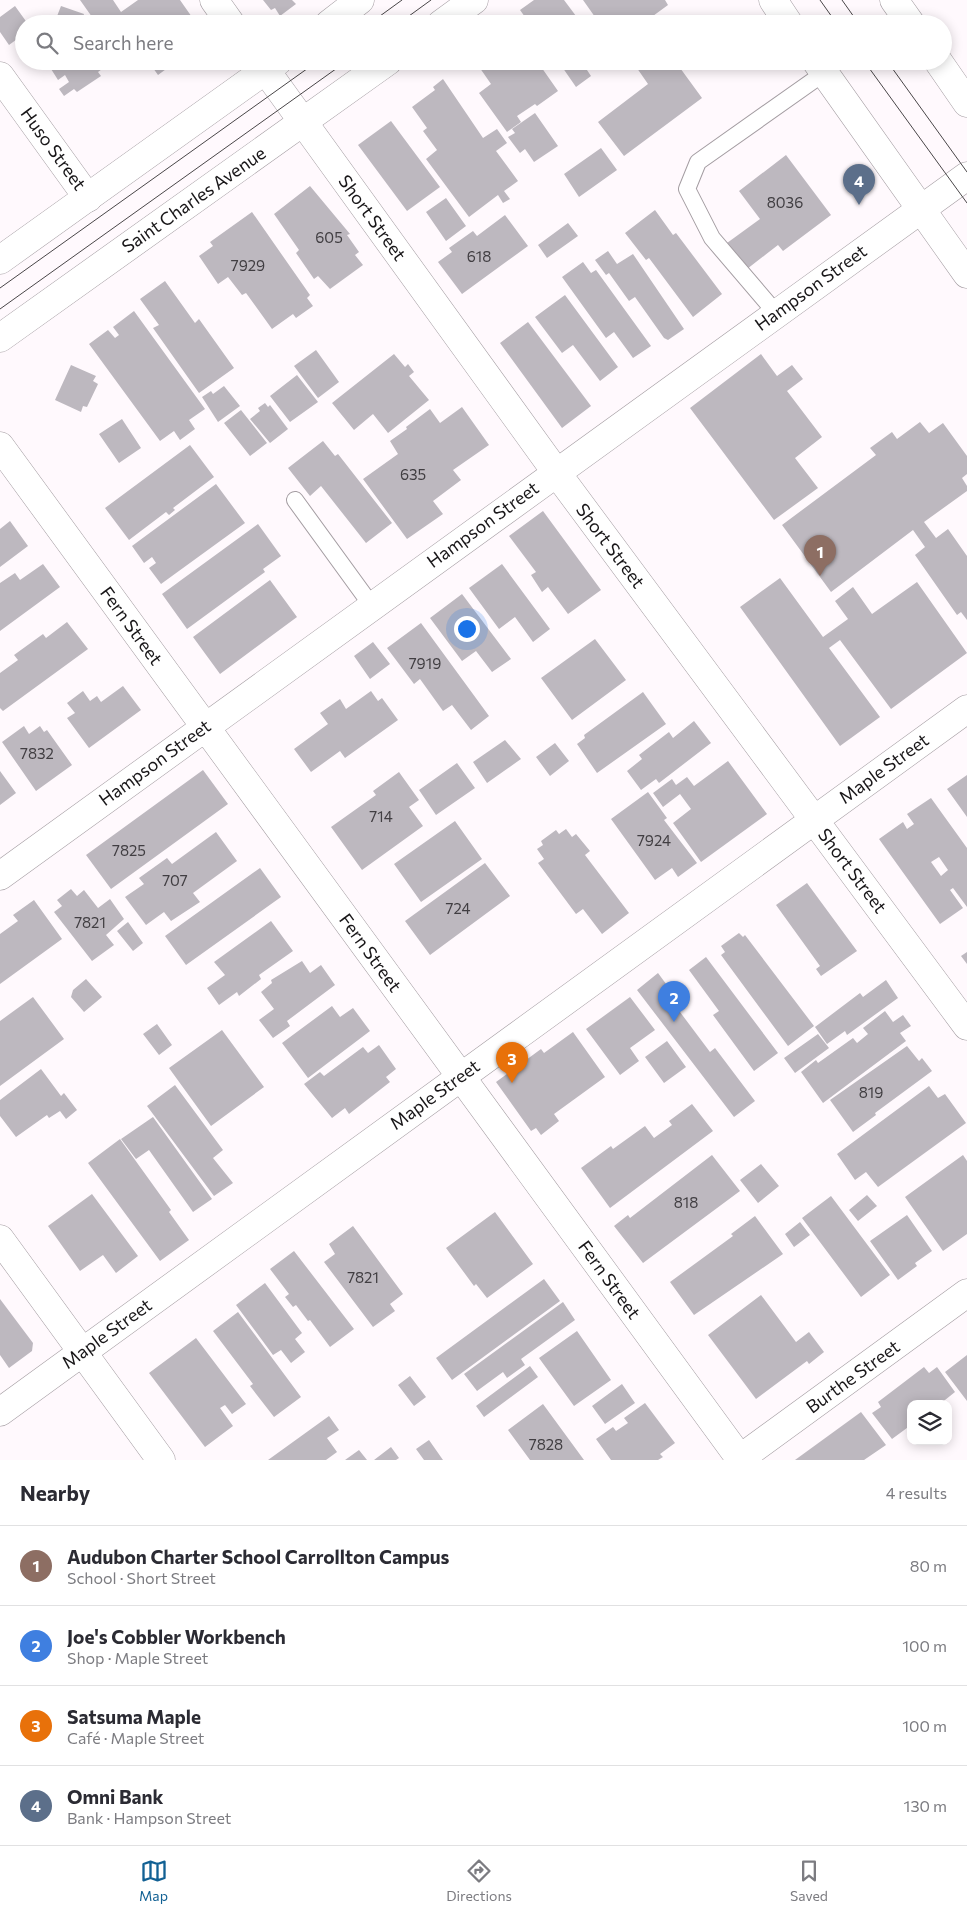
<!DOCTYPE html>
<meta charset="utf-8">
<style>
:root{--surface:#fff;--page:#f2f2f3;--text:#2b2b33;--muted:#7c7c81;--line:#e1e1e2;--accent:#126194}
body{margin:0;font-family:Commissioner,sans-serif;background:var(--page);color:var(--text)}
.controls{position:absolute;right:15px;bottom:15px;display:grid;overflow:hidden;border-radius:10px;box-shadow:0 2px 12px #0003}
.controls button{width:45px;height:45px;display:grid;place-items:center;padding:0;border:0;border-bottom:1px solid var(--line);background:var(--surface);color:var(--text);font:25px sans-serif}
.you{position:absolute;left:466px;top:628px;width:18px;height:18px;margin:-12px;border:4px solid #fff;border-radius:50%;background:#1a73e8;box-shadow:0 0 0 8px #1a73e833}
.badge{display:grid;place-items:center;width:32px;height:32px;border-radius:50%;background:var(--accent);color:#fff;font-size:16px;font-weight:700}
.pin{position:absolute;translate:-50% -41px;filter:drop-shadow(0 1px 2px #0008)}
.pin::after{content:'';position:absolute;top:26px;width:18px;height:15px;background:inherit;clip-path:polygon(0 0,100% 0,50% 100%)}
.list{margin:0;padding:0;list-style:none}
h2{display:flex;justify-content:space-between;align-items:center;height:65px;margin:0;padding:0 20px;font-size:21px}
h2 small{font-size:16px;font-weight:400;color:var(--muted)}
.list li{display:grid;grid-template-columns:32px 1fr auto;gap:15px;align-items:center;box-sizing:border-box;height:80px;padding:0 20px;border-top:1px solid var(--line)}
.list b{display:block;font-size:19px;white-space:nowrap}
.list p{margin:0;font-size:16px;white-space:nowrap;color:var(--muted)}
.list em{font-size:16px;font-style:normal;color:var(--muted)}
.icon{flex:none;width:28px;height:28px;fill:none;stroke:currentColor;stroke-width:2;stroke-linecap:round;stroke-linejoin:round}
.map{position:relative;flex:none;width:967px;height:1460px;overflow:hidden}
.search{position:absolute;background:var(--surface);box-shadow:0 2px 12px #0003;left:15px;right:15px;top:15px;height:55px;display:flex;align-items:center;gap:12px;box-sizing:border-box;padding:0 18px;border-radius:28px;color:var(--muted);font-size:19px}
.sheet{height:385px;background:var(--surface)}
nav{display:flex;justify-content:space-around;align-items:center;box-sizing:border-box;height:70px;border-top:1px solid var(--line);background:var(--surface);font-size:14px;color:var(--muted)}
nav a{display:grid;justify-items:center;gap:2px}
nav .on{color:var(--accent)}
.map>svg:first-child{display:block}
.building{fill:#bdb8bf;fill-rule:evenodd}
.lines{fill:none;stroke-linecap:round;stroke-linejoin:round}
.service-casing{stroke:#a49da2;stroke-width:18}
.minor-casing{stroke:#a49da2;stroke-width:29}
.secondary-casing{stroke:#a49da2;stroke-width:29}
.service{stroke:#fff;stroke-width:16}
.minor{stroke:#fff;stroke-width:28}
.secondary{stroke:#fff;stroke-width:28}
.tram{stroke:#494648;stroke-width:1}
.labels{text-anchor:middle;stroke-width:4;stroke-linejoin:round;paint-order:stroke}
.number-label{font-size:15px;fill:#413e42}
.street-label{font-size:18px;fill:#181618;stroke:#fff}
</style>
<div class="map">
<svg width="967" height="1460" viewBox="0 0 967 1460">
<rect width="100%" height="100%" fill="#fff9fd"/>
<path class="building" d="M80,0h33l8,12 17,-12h42l14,20 -6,4h-91z
M263,0h29l4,4 -16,12 -5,-8 -4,2z
M534,0h30l18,24h-52l-10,-14z
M583,0h82l3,5 -26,19h-42z
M15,6l13,18h-4v10l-15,11 -9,-13v-15z
M61,6l23,8 -2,7 4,3h-32z
M46,61h61l2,3 -11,8 3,4 -24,16 -3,-3 -10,7 -5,-7 10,-7 -4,-7 -7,5z
M148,61h29l-19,14z
M475,61h62l21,30 -21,15 -2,-2 -18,12 4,6 -14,10 -28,-39 12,-9z
M558,61h23l10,15 -15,11z
M632,61h43l27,37 -78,58 -26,-34 50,-38z
M443,79l40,59 14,-9 10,14 -11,8 22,30 -14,10 6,8 -7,4 -5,-8 -29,22 -43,-58 11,-9 -14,-19 4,-3 -15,-21 23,-17 -2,-3z
M535,113l23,33 -24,16 -9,-13 -5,4 -12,-16 7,-4 -3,-4z
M391,121l49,66 -33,24 -49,-66z
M601,148l16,22 -38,27 -15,-23z
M786,155l45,60 -48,36 -5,-6 -31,24 -20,-26 33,-24 -21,-28z
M310,186l40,48 -3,1 12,17 -4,3 8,10 -33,24 -12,-13 -4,3 -18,-26 3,-3 -25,-36z
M446,198l20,28 -20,15 -20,-29z
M655,210l18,25 3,-2 46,61 -29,23 -44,-59 -3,2 -21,-27z
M252,212l58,83 -3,3 6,8 -17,12 -3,-4 -21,15 -26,-36 -4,2 -14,-18 -10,7 -19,-28 14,-10 -3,-4z
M505,215l23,31 -66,48 -24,-32 14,-10 -3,-4 24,-17 4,5z
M568,223l10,13 -31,22 -9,-13z
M608,251l9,13 16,-10 51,75 -16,11 -4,-2 -29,-41 -6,4 -20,-28 -3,2 -11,-15z
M583,262l8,11 5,-3 55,76 -18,12 -19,-26 -8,6 -44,-61z
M165,281l30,42 4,-4 35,49 -35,25 -46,-65 6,-3 -19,-26z
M565,295l53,72 -18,14 -27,-36 -11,8 -27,-36z
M134,311l71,98 -16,11 6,9 -15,11 -6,-9 -14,10 -71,-97 19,-14 7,8 4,-3 -6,-8z
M528,322l63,84 -29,22 -62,-85z
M316,350l23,32 -21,16 -24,-32z
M394,354l11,13 3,-3 6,8 -5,4 20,24 -41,33 -15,-19 -19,16 -22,-27z
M761,354l16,22 15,-11 11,14 -16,12 35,46 -27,21 23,30 -44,32 -84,-112z
M71,365l25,11 -3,5 5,3 -11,23 -4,-1 -2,6 -26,-12z
M297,375l21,27 -28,20 -20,-26z
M224,386l16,20 -22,16 -16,-25 9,-6 2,3z
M265,403l3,4 2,-2 18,24 -18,14 -20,-24 10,-8 -2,-3z
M462,407l27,38 -36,25 8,10 -28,21 10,13 -36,25 -44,-60 35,-25 -8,-13 17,-12 -1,-2 24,-18 10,14z
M241,410l26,33 -17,13 -26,-33z
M122,419l19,29 -22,15 -20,-29z
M920,422l9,11 14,-10 24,33v18l-5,4 5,8v5l-43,31 12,16 12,-9 19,27v64l-6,-8 -4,3 -42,-60 10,-8 -12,-17 -82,62 -49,-67 94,-70 -6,-7 22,-16 5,7z
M323,441l12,15 3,-2 54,69 -26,20 -45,-57 -11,10 -22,-28z
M190,445l24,32 -41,31 2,2 -6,5 -3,-3 -37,28 -24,-32z
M216,484l29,39 -84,61 -12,-16 7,-5 -4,-6 -8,6 -12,-17z
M543,511l58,79 -33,24 -20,-27 -6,5 -11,-17 5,-3 -27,-36z
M10,521l18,25 -28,21v-38z
M258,524l23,32 -18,13 2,3 -78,57 -25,-35z
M43,564l17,23 -60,44v-48l15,-10 5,7z
M502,564l48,65 -17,13 -18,-25 -16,12 -30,-41z
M780,578l43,59 25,-18 -13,-18 18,-14 19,27 45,-32 50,71 -76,56 -51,-69 -11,8 51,69 -40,29 -100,-139z
M270,580l27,37 -77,57 -27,-37z
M462,594l49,65 -19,13 -16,-21 -14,10 -32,-43z
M67,622l21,27 -85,62 -3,-3v-35l18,-13 -4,-5 29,-21 3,4z
M421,623l68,93 -18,14 -19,-25 -9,6 -23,-32 -6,5 -27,-36z
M595,639l31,41 -54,40 -31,-42z
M373,642l17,22 -20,15 -16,-23z
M123,686l18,24 -52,38 -22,-30 8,-5 -8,-10 16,-12 7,10 7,-5 4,6z
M371,691l7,10 4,-3 16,22 -53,38 -5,-7 -29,21 -17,-23 34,-25 -8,-11 20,-14 6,10z
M643,692l23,32 -69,49 -20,-29 8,-6 -1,-3z
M694,721l17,22 -52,40 -3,-4 -15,11 -14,-19 15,-12 -3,-4 30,-23 4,6z
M24,726l5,8 11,-8 4,6 3,-2 25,35 -36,26 -34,-49z
M505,740l16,19 -34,24 -14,-21z
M555,743l14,18 -19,15 -14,-19z
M728,761l39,53 -66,48 -28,-39 18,-14 -11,-15 -17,13 -10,-14 19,-14 4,6 11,-8 7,9z
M457,763l18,25 -39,27 -17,-25z
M203,770l25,34 -117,85 -25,-34z
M0,771l16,22 -16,12z
M399,772l20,28 -10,7 14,19 -61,44 -31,-43 45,-32 -3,-4z
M967,775v42l-20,-28z
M648,792l19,26 -3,2 33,43 -19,14 -6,-9 -17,12 -44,-61z
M931,798l36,50v59l-14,-19 -3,2 13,18 -23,16 -61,-85 24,-17 4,7 7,-5 -7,-10zM939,857l9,13 -7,6 -10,-14z
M455,821l27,38 -61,43 -27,-38z
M566,829l6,8 4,-3 14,17 -5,4 44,58 -27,21 -19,-25 -7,5 -38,-51 6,-4 -7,-10 6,-4 -2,-4 15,-11 3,4z
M216,832l21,29 -44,32 7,9 -29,19 -7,-9 -18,13 -21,-28 19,-13 -5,-6 28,-20 5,6z
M485,863l25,33 -80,59 -25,-34z
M260,868l21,29 -95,68 -21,-29z
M807,883l50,68 -36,25 -5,-7 4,-3 -44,-61z
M71,889l6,7 7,-6 14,18 12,-9 14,20 -18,16 8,10 -22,16 -38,-49 8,-6 -5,-6z
M34,900l28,39 -62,45v-50l18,-13 -5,-6z
M271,921l22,30 -34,24 2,4 -22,17 -2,-4 -18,13 -12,-17 18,-13 -11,-13z
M128,922l15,21 -10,8 -16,-20z
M739,933l4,4 2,-2 69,91 -26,20 -67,-91 4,-3 -4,-6z
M967,952v12l-6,-8z
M706,957l72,96 -24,18 -41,-56 6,-4 -30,-41z
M302,961l8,12 11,-8 14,20 -48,36 3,5 -17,12 -14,-18 15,-11 -13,-17 11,-9 -1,-3z
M658,973l14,19 -4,4 42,56 5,-4 40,53 -21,16 -97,-127z
M86,979l16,18 -18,15 -13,-15 2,-7z
M886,980l12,18 -51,37 -2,-4 -18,13 -12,-17 45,-34 3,4z
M33,997l31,42 -64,47v-65z
M630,997l25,33 -25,18 9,13 -19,14 -34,-46z
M332,1006l8,11 13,-9 17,23 -62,47 -26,-35z
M885,1011l8,11 10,-7 8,11 -11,7 6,8 -83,62 -22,-31 15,-12 2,3 35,-25 4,5 11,-9 -5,-6z
M157,1024l15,21 -13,10 -16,-21z
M222,1030l42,57 -53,39 -42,-58z
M573,1032l32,45 -51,37 5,7 -18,14 -5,-7 -5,3 -35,-49 45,-33 3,4z
M818,1034l11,14 -34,25 -11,-15z
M667,1041l19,26 -22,16 -19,-26z
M379,1045l17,24 -10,8 4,5 -41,32 -4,-6 -13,10 -28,-34 16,-12 4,4 39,-29 5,6z
M907,1046l12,15 3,-3 10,13 -57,42 1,2 -23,17 -23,-32z
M41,1069l20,27 3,-3 13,17 -11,9 -6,-8 -11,7 -2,-3 -31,22 -16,-21v-16z
M175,1085l48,65 -10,8 20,25 -19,13 -67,-90z
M929,1086l9,12 7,-4 21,29 -88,64 -12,-15 -11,8 -18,-26z
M692,1104l21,27 -103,77 -29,-40 30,-22 2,3 32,-23 9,12 18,-13 -3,-4z
M153,1117l59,82 -19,13 -44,-62 -13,9 -15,-20z
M120,1139l51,71 -2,2 20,28 -29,21 -72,-98z
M712,1155l28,36 -97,72 -29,-37 14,-11 2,3z
M963,1155l4,6v73l-24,17 -38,-54z
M761,1164l18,22 -21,17 -18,-23z
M92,1194l46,62 -22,17 -13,-18 -23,16 -32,-45z
M867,1195l10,11 -19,15 -9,-11z
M831,1196l59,79 -29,22 -59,-79z
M495,1212l38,52 -46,34 -11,-14 -2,2 -28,-38z
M907,1215l25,36 -17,12 2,3 -19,14 -28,-39z
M755,1216l28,38 -89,61 -24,-33 63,-46 -2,-2z
M800,1222l10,13 -16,12 -9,-13z
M353,1226l50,68 -13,10 5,7 -22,16 -49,-65 11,-8 -6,-10z
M294,1251l60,78 -24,18 -20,-27 -2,1 -12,-16 -3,2 -8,-10 4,-3 -19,-25z
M544,1279l16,22 -108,79 -16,-22z
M265,1283l37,50 -7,6 10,13 -14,11 -10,-13 -8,5 -37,-50z
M761,1295l35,47 13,-10 15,20 -15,12 -2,-3 -51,38 -48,-64z
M0,1299l33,44 -1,8 -23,17 -9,-13z
M563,1302l12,18 -54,39 4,6 -18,13 -4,-6 -26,19 -13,-17z
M238,1312l63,85 -27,20 -24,-31 3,-2 -40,-53z
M577,1331l34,49 -37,26 -35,-48z
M196,1338l50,66 -14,10 -7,-9 -5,3 13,18 -28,21 -56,-74z
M967,1355v46l-22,-29z
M530,1366l8,11 -54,40 -8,-11z
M924,1367l5,6 8,-6 18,25 -15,12h-29v21l-19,14 -20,-26 9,-6 -3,-5z
M410,1376l16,21 -12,9 -16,-21z
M622,1384l13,19 -30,21 -13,-18z
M645,1403l30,40 -15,11 3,3 -5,3h-47l-15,-21 17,-12 3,4 12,-8 -4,-5z
M543,1404l41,56h-54l-22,-30z
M861,1412l25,33 -22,15h-69z
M329,1416l10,14 -12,8 10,14 -11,8h-58z
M429,1440l14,20h-19l-8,-11z
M391,1447l8,11 -3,2h-22z
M359,1450l8,10h-22z"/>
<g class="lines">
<g class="service-casing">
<path id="service" d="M776,313l-64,-75 -25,-49 11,-27 126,-89
M295,500l77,106"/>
</g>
<g class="minor-casing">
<path id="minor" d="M214,0l17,24
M259,61l297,411 411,554
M0,76l88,122
M0,446l741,1014
M0,876l967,-700
M0,1239l161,221
M0,1412l967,-703
M738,1460l229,-167"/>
</g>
<g class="secondary-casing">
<path id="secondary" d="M773,0l16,24
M894,0l17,24
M329,24l31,-24
M441,24l33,-24
M816,61l151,213
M938,61l29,42
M0,260l278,-199
M0,338l388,-277"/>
</g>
<use href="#service" class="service"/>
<use href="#minor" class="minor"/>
<use href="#secondary" class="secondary"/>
<path class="tram" d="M820,0l17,24
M842,0l17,24
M369,24l33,-24
M398,24l33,-24
M864,61l103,142
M887,61l80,111
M0,288l318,-227
M0,309l347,-248"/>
</g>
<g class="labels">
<g class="number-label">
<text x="785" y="208">8036</text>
<text x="329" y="243">605</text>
<text x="479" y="262">618</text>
<text x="248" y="271">7929</text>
<text x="413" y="480">635</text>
<text x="425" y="669">7919</text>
<text x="37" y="759">7832</text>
<text x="381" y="822">714</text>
<text x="654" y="846">7924</text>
<text x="129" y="856">7825</text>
<text x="175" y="886">707</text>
<text x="458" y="914">724</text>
<text x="90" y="928">7821</text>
<text x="871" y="1098">819</text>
<text x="686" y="1208">818</text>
<text x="363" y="1283">7821</text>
<text x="546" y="1450">7828</text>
</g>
<g class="street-label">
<text transform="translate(53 149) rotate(54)" y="6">Huso Street</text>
<text transform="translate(194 200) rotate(-35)" y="6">Saint Charles Avenue</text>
<text transform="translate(372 218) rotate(54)" y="6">Short Street</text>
<text transform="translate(811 288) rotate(-36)" y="6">Hampson Street</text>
<text transform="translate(483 525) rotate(-36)" y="6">Hampson Street</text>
<text transform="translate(610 546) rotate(53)" y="6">Short Street</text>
<text transform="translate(131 626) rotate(54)" y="6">Fern Street</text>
<text transform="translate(155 763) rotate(-36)" y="6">Hampson Street</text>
<text transform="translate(884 769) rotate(-36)" y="6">Maple Street</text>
<text transform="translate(852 871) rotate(53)" y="6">Short Street</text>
<text transform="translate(370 953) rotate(54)" y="6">Fern Street</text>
<text transform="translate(435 1095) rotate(-36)" y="6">Maple Street</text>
<text transform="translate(609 1280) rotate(54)" y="6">Fern Street</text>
<text transform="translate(107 1334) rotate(-36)" y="6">Maple Street</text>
<text transform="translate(853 1377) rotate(-36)" y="6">Burthe Street</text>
</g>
</g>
</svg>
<div class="controls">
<button><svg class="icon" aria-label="layers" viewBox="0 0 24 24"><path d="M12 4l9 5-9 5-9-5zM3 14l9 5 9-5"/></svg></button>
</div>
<div class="you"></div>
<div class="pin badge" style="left:820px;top:576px;background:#8d6e63">1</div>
<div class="pin badge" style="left:674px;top:1022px;background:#3f7fe0">2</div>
<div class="pin badge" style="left:512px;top:1083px;background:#e8710a">3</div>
<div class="pin badge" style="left:859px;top:205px;background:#5c6f8a">4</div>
<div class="search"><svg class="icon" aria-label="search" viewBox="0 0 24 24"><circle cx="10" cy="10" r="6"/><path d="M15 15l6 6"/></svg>Search here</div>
</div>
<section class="sheet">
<h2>Nearby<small>4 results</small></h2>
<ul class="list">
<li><span class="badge" style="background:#8d6e63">1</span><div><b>Audubon Charter School Carrollton Campus</b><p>School · Short Street</p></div><em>80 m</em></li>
<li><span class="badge" style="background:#3f7fe0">2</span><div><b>Joe's Cobbler Workbench</b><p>Shop · Maple Street</p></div><em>100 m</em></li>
<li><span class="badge" style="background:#e8710a">3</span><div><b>Satsuma Maple</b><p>Café · Maple Street</p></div><em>100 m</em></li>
<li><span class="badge" style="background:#5c6f8a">4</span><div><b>Omni Bank</b><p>Bank · Hampson Street</p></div><em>130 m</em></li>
</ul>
</section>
<nav>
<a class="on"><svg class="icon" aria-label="map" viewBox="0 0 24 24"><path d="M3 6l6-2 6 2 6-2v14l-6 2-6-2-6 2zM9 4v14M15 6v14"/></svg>Map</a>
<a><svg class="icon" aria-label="directions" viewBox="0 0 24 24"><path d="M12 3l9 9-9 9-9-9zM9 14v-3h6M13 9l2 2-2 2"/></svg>Directions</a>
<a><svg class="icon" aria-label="saved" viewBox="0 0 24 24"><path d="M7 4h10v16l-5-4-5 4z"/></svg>Saved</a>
</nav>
